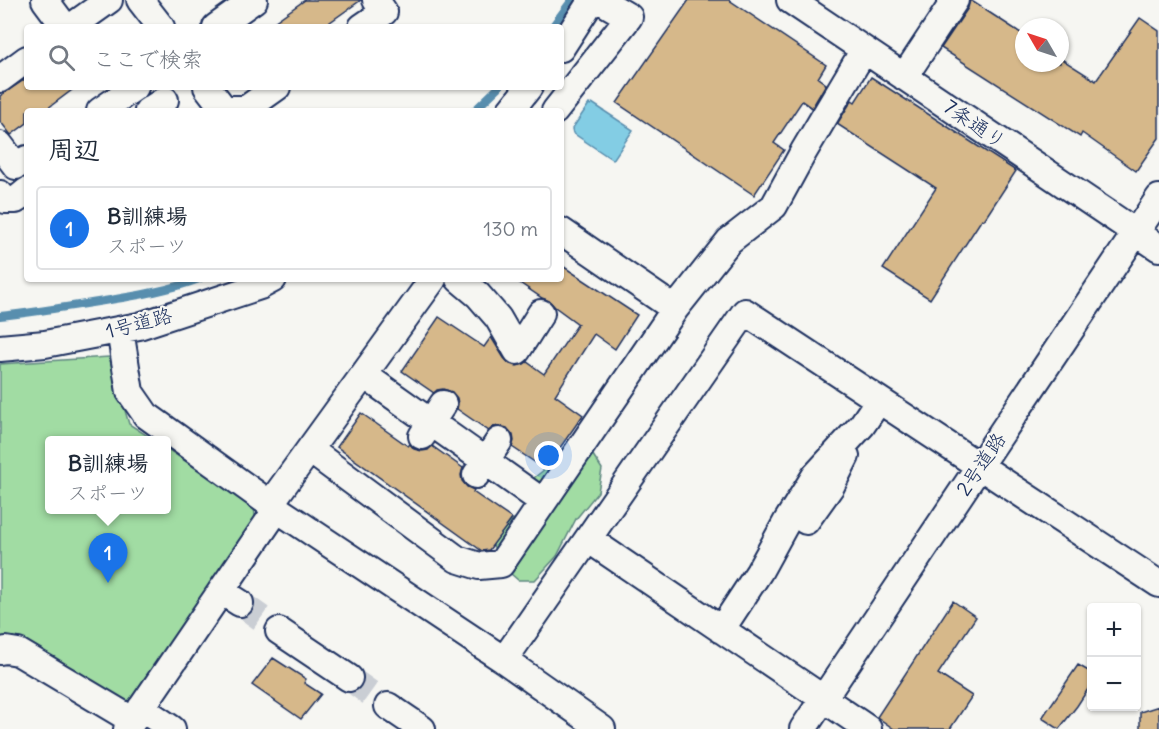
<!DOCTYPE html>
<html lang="ja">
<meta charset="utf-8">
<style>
:root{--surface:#fff;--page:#f6f6f7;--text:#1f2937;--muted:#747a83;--line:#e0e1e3;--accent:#1a73e8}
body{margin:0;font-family:Delius,"Klee One",sans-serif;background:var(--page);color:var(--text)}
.controls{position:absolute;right:18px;bottom:18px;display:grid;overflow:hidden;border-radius:6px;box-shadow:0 2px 4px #0004}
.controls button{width:54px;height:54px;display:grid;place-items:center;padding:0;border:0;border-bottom:2px solid var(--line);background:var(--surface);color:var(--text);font:30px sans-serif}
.compass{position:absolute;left:1015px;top:18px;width:54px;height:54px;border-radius:50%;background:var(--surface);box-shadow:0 2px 4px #0004;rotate:309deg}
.you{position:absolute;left:549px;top:456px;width:21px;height:21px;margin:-15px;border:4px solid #fff;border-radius:50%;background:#1a73e8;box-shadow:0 0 0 9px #1a73e833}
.badge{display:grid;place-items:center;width:39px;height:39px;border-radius:50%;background:var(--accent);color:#fff;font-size:20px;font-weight:700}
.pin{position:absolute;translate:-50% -50px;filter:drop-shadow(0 2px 3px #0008)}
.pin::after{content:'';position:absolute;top:32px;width:21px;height:18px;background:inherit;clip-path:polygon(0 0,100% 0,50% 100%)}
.popup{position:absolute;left:45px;top:436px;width:126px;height:78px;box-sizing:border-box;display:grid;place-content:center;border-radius:6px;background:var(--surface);filter:drop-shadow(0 2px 4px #0005);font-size:20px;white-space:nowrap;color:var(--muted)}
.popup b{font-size:22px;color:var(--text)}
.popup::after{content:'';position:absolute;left:50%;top:100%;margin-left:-12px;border:12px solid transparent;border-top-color:var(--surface)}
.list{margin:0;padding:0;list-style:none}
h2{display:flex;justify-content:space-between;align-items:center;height:78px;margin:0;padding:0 24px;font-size:26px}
h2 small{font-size:20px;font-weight:400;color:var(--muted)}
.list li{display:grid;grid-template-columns:39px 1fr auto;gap:18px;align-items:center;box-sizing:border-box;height:84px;margin:0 12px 12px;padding:0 12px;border:2px solid var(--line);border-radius:6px}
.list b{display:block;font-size:22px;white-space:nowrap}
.list p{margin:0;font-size:20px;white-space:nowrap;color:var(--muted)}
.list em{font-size:20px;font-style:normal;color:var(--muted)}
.icon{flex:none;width:33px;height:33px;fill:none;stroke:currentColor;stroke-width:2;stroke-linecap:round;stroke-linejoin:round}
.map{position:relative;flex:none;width:1159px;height:729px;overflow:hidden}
.search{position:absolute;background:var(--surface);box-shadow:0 2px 4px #0004;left:24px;top:24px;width:540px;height:66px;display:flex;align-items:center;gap:15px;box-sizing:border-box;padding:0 21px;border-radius:6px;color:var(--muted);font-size:22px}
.panel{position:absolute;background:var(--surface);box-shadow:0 2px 4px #0004;left:24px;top:108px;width:540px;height:174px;border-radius:6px}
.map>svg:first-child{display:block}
.green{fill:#a1dca3;stroke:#5e8680;stroke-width:1.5}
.water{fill:#83cde4;stroke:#598eae;stroke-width:1.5}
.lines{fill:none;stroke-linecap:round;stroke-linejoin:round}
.stream{stroke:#598eae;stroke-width:8}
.building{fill:#d6b88a;stroke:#1b2f5e;stroke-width:1.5}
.minor-tunnel{stroke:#caced4;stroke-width:26;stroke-dasharray:26 13;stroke-linecap:butt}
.minor-casing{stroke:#1b2f5e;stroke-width:30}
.minor{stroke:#f6f6f2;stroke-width:26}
.labels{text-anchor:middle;stroke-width:4.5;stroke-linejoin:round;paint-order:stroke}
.street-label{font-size:20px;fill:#1b2f5e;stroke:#f6f6f2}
</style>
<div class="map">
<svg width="1159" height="729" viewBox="0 0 1159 729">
<rect width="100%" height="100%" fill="#f6f6f2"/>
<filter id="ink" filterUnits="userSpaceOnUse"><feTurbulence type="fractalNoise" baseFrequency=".0167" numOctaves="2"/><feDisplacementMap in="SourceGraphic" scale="12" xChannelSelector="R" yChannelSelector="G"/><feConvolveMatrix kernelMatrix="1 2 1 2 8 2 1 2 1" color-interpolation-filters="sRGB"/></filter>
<g filter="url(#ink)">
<path class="green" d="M109,357l20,67 25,16h-104v70h116l1,-61 87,58 2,18 -126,186 -130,-66v-281z
M591,452l11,17 -4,23 -22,27 -19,37 -22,24h-17l-15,-13 -6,-10 -5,-16 22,-22 18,-8 -2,-30 29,-23z"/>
<path class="water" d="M592,103l41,27 -20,30 -40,-27 -1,-4 17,-25 2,1z"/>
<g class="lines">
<path class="stream" d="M552,27l20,-27
M474,111l25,-24
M0,316c37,-4 73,-10 110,-16 30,-5 60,-10 89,-21"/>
</g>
<path class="building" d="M305,0h56l-38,27h-56z
M689,0h40l97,65 -8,13 8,6 -14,24 -10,-7 -28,42 10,7 -30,45 -137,-92z
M970,0l54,35v28h36v-5l36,23 44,-63 19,13v107l-23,33 -54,-38 -2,4 -139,-89 27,-40z
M871,77l145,94 -32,49 -2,-1 -52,80 -47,-30 53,-81 -99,-64 15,-24 3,2z
M27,78v9h49l-32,24h-17v12l-16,12 -11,-14v-25z
M561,265l76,50 -22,34 -21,-15 -39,61 28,20 -38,54 -33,-22 2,-6 -1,-6 -6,-7 -8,-2 -6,1 -4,4 -32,-22 1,-5 -1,-6 -5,-6 -9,-3 -6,1 -3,3 -32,-22 37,-54 45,30 7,-10 13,21 6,6 7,2 7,-2 3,-2 17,12 34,-50 -23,-17 -6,-6 -7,-3 -28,-19h47z
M361,413l47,33 2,-2 4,5 8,2 6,-1 4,-4 31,22 -2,7 1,6 5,6 7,3 -1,2 39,27 -23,31 -7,1 -145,-104z
M953,601l23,16 -38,57 34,22 -22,33h-56l-17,-12z
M273,658l33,21 -2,4 17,11 -20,25 -49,-34z
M1078,665l14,8v10l-15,23 -18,23 -17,-11z
M1159,706v23h-19v-17z"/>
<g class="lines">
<path class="minor-tunnel" d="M240,603l39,28
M349,678l39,28"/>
<g class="minor-casing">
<path id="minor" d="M45,0l20,27
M140,0l21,27
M790,0l369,248
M71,27l38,-27
M216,27l38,-27
M362,27l22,-15 -8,-12
M561,48l31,-48
M904,77l51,-77
M0,79l27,-20
M207,87l17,22h22l31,-22
M100,111l35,-24
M148,111l17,-11
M510,111l19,-24
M555,111l74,-94 -29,-17
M0,145l16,21 11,-7
M0,194l5,6h11l11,-9
M561,231l114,78
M459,279l19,16 20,23 19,33 24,-38
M120,330l10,62 16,23 131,94 227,151
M0,348l45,-4 94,-18 121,-40 13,-7
M364,375l179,127
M422,436l21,-32
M310,450l147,109 22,7 22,-2 174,-255 54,-68 45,-35 30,-55 60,-101
M476,475l23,-34
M270,504l163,-225
M806,521l25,-35 15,-30
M588,539l280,190
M221,591l19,12
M721,630l38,-58 28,-51 28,-45 47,-51 17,-25
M279,631l70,47
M0,651l6,-1 12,2 114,68
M388,706l34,23
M141,708l31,21
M127,729l150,-220
M602,729l-98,-69 241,-348 414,272
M803,729l356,-531"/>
</g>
<use href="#minor" class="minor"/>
</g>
</g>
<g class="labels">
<g class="street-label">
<text transform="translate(975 124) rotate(34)" y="7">7条通り</text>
<text transform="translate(139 323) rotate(-15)" y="7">1号道路</text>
<text transform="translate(981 464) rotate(-56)" y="7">2号道路</text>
</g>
</g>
</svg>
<div class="controls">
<button>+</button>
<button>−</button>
</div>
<svg class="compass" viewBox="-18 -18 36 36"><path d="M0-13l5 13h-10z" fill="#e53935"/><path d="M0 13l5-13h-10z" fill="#747a83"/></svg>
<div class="you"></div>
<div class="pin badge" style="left:108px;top:583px">1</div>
<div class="popup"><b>B訓練場</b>スポーツ</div>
<div class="search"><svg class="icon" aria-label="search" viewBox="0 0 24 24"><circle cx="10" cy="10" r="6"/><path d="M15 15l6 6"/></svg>ここで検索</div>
<section class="panel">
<h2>周辺<small></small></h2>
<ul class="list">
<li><span class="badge">1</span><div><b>B訓練場</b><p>スポーツ</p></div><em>130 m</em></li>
</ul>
</section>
</div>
